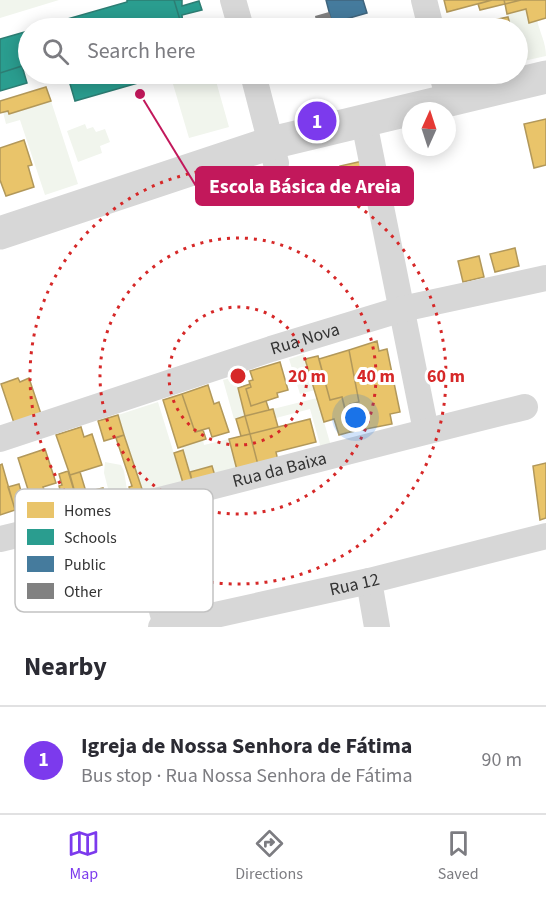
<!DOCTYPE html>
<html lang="en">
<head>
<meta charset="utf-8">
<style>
  body { margin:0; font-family:"Source Sans 3",sans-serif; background:#f7f7f7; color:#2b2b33 }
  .compass { position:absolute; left:402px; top:102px; width:54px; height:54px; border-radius:50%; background:#fff; box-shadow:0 3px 15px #0003; rotate:3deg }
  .you { position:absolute; left:356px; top:418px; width:21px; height:21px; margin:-15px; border:4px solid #fff; border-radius:50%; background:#1a73e8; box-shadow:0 0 0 9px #1a73e833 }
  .badge { display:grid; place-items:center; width:39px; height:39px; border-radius:50%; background:#7c3aed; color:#fff; font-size:20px; font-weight:700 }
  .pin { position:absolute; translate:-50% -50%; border:3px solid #fff; box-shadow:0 2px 6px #0006 }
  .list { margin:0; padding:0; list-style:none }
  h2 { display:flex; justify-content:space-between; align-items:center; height:78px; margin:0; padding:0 24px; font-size:26px }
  h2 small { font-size:20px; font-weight:400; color:#7c7c81 }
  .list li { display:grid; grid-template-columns:39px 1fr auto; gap:18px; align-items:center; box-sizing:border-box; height:108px; padding:0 24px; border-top:2px solid #e1e1e2 }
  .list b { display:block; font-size:22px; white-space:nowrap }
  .list p { margin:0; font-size:20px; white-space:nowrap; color:#7c7c81 }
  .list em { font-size:20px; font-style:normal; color:#7c7c81 }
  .icon { flex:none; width:33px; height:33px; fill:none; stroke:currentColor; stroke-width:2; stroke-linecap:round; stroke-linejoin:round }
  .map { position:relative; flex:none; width:546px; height:627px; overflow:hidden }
  .search { position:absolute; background:#fff; box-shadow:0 3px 15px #0003; left:18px; right:18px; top:18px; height:66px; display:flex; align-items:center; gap:15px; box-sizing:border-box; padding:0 21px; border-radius:33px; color:#7c7c81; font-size:22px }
  .sheet { height:186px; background:#fff }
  nav { display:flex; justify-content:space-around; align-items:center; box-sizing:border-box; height:84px; border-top:2px solid #e1e1e2; background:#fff; font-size:16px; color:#7c7c81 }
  nav a { display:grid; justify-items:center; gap:3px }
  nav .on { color:#7c3aed }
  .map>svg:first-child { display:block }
  .green { fill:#f1f5ed }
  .homes { fill:#e9c46a; stroke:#b2985a; stroke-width:1.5 }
  .schools { fill:#2a9d8f; stroke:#2d7d73; stroke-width:1.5 }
  .public { fill:#457b9d; stroke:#40657d; stroke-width:1.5 }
  .building { fill:#818181 }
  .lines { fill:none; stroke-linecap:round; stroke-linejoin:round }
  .minor { stroke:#d7d7d7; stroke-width:26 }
  .tertiary { stroke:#d7d7d7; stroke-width:33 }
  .ring { fill:none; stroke:#d62828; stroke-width:3; stroke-dasharray:3 6 }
  .labels { text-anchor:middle; stroke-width:6; stroke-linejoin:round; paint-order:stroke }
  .street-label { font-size:18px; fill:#333; stroke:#fff }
  .key { fill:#fff; stroke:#c2c2c2; stroke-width:1.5 }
  .key-label { font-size:16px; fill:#333 }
  .centre { fill:#d62828; stroke:#fff; stroke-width:3 }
  .ring-label { font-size:18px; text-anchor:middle; font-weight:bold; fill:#d62828; stroke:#fff; stroke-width:6; stroke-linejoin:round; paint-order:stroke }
  .leader { fill:none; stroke:#c2185b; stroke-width:2 }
  .callout-dot { fill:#c2185b; stroke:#fff; stroke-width:2 }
  .callout { fill:#c2185b; stroke:#c2185b; stroke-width:2 }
  .callout-label { font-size:20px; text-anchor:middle; font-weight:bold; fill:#fff }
</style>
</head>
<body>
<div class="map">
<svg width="546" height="627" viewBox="0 0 546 627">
  <rect width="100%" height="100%" fill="#fff"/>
  <path class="green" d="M0,0H59L0,18Z
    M526,9L529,22L537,20C540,33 546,43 546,56L519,62L518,28H511L507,14Z
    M170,74H214L229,127L189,138Z
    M51,101L78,184L45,195L20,120L6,124L3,112L8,111L10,114Z
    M85,124L87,129L93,127L96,132L105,129L110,142L100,146L102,153L78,162L67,131Z
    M304,354L315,390L300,394L289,359Z
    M235,377L245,416L234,419L223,380Z
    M317,398L331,446L321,448L310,409L276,418L273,409Z
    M158,402L183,483L143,492L118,415Z
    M229,439L237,470L215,476L212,466L190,472L182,447L203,440L204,445Z
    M105,462L121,465L124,471L128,496L111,500L104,473Z"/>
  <path class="homes" d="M444,0H492L447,12Z
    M492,0H504L505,4L480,10L478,4Z
    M504,0H521L505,4Z
    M521,0H546V18L529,23L526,9L507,14L505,4Z
    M508,17L511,28H455L454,26L479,20L480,23Z
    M46,87L51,101L9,114L8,111L0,113V101Z
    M546,119V165L534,168L524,124Z
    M24,140L32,165L28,166L34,187L6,196L0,180V148Z
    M363,161L367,179L344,184L340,166Z
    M515,248L519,266L495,272L490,254Z
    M479,256L484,277L463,282L458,261Z
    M377,341L379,351L387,349L400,412L390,414L392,424L350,432L347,416H352L350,404L359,402L349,350Z
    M349,350L359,402L350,404L352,416H347L342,397L330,400L319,359Z
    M318,356L330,400L342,397L350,432L339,435L334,419L324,422L305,359Z
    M280,362L288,390L277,393L278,397L251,406L246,389L251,387L249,381L253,380L250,371Z
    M18,378L20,382L29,378L42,417L15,426L1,384Z
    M250,384L251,387L246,389L251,406L266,401L269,410L245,416L238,388Z
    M208,385L214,404L219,402L229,432L212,437L209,428L195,432L182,394Z
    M182,394L195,432L203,430L206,439L178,448L163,400Z
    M273,409L278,427L250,434L245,416Z
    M118,415L124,435L104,441L98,421Z
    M245,416L250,434L241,436L236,419Z
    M310,419L316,442L276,452L278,461L258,465L250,434Z
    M81,427L84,437L92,434L102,465L70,475L56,435Z
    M250,434L258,465L237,470L229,439Z
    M124,435L143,492L131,495L129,487L132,486L116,438Z
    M45,449L56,483L43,487L46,495L31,499L18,458Z
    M183,450L192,481L183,483L174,453Z
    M546,463V518L540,520L533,466Z
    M2,464L15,510L0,515V465Z
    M212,466L215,476L192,481L190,472Z
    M68,471L79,507L66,511L59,486L62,485L59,474Z
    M80,472L90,505L79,507L70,475Z
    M19,484L29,519L19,522L8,487Z
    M103,488L106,501L90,505L86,492Z"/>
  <path class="schools" d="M127,0H174L180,20L151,28H36L127,2Z
    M174,0H182V6L199,1L202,10L182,15L183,27L151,28L180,20Z
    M28,31V64L0,73V39Z
    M22,66L27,83L0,91V73Z
    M81,74H166V75L75,101L68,77Z"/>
  <path class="public" d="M326,0H363L367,13L332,23Z"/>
  <path class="building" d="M329,12L331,18L324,19L325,24L317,26L315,16Z"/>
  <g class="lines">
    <g class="minor">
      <path d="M233,0L241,28"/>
      <path d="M424,0L431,28"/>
      <path d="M253,74L276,163"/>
      <path d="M442,74L449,100"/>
      <path d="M364,122L426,431"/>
      <path id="s1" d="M0,439L271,349L402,309L546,278"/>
      <path d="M135,508L166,626"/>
      <path id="s2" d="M0,539C176,498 349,450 525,407"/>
      <path d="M369,581L377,627"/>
      <path id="s3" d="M161,627L369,581L546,536"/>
    </g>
    <path class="tertiary" d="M0,233L271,143L546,77"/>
  </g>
  <g class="ring">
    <circle cx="238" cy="376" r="69"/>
    <circle cx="238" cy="376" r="138"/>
    <circle cx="238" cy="376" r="208"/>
  </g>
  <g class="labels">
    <g class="street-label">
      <text dy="6" stroke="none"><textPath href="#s1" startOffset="321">Rua Nova</textPath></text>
      <text dy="6" stroke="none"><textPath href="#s2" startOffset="288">Rua da Baixa</textPath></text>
      <text dy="6" stroke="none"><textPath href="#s3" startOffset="198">Rua 12</textPath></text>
    </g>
  </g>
  <rect x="15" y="489" width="198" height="123" rx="9" class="key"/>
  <rect x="27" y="502" width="27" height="16" fill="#e9c46a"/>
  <rect x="27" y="529" width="27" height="16" fill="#2a9d8f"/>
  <rect x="27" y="556" width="27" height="16" fill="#457b9d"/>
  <rect x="27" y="583" width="27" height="16" fill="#818181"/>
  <g class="key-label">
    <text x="64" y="516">Homes</text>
    <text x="64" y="543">Schools</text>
    <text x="64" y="570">Public</text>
    <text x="64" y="597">Other</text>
  </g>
  <circle cx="238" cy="376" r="9" class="centre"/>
  <g class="ring-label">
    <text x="307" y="382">20 m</text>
    <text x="376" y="382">40 m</text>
    <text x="446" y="382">60 m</text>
  </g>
  <path class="leader" d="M140 94L196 186"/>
  <circle class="callout-dot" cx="140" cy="94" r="6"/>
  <rect class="callout" x="196" y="167" width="217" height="38" rx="6"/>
  <g class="callout-label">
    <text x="305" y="193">Escola Básica de Areia</text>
  </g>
</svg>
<svg class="compass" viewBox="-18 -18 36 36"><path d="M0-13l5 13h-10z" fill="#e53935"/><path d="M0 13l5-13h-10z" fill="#7c7c81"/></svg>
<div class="you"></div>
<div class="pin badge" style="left:317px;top:121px">1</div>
<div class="search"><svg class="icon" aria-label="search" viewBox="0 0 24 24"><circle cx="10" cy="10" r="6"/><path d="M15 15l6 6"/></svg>Search here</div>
</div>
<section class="sheet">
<h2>Nearby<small></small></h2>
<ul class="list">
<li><span class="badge">1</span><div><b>Igreja de Nossa Senhora de Fátima</b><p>Bus stop · Rua Nossa Senhora de Fátima</p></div><em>90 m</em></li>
</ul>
</section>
<nav>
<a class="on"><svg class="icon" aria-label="map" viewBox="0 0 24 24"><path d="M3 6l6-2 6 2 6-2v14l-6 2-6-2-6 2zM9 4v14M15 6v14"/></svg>Map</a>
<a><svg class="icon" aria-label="directions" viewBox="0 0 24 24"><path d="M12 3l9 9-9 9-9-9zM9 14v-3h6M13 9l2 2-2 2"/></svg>Directions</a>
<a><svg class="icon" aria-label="saved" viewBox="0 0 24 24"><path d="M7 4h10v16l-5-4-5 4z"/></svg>Saved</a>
</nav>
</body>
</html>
